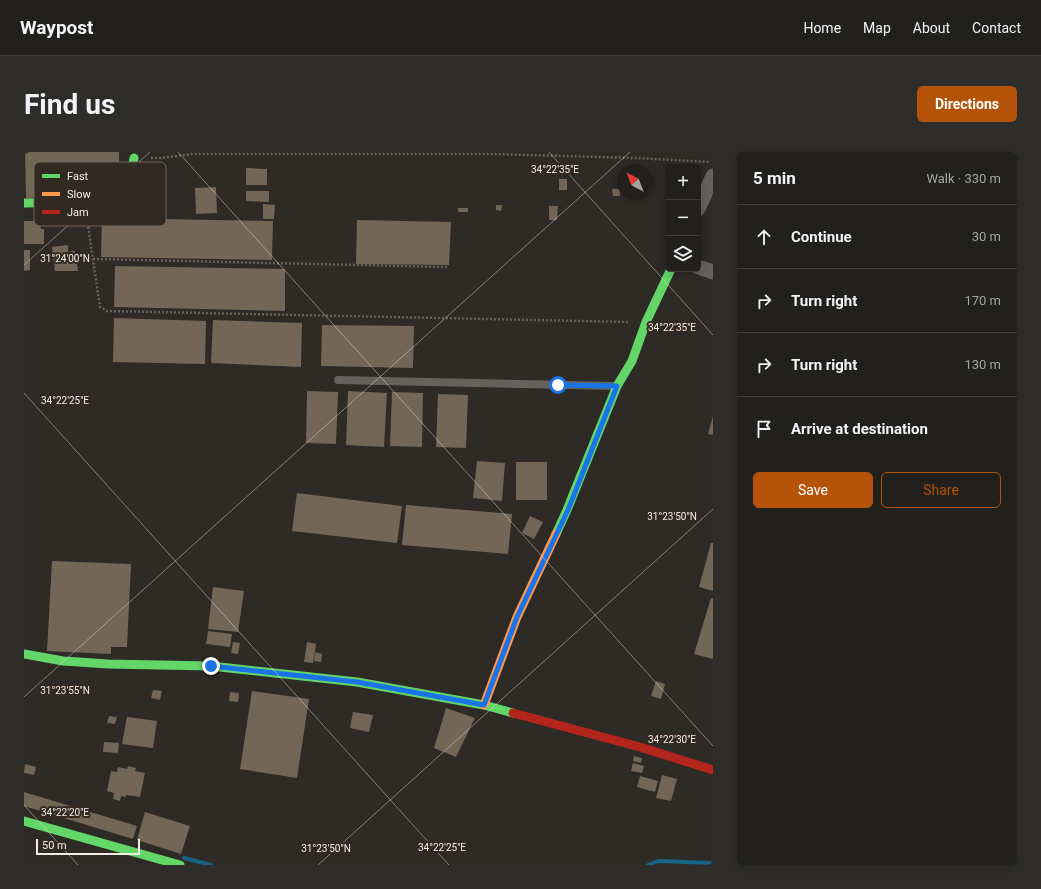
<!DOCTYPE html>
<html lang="en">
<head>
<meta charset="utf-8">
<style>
  body { margin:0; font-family:Roboto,sans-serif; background:#2e2d29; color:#f1f3f6 }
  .controls { position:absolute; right:12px; top:12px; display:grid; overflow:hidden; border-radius:6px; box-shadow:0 2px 10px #0003 }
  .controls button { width:36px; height:36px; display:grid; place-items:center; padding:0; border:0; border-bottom:1px solid #3f3e3b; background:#22201c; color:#f1f3f6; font:20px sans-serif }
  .compass { position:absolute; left:593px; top:12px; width:36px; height:36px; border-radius:50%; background:#22201c; box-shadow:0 2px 10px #0003; rotate:318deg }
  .scale { position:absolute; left:12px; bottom:10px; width:104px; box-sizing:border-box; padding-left:4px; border:2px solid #f2ece6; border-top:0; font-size:11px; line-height:14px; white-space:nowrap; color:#f2ece6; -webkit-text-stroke:3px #322a21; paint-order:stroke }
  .stop { position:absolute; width:12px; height:12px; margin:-9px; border:3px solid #1a73e8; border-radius:50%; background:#fff }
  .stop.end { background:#1a73e8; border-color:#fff; box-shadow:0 1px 4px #0008 }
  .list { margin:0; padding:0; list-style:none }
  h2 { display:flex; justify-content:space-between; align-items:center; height:52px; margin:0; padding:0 16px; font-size:17px }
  h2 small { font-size:13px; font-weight:400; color:#a2a3a3 }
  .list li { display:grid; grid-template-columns:26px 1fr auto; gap:12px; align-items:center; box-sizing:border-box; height:64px; padding:0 16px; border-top:1px solid #3f3e3b }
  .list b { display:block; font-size:15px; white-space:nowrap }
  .list em { font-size:13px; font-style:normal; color:#a2a3a3 }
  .actions { display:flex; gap:8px; padding:12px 16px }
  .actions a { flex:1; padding:9px 0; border:1px solid #b45309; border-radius:6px; text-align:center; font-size:14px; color:#b45309 }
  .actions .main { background:#b45309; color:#fff }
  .icon { flex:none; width:22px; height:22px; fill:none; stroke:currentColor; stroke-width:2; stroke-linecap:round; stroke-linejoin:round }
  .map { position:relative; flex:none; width:689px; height:713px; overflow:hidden; border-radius:6px }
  header { display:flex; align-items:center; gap:24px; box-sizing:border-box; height:56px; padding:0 20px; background:#22201c; border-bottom:1px solid #3f3e3b }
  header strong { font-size:19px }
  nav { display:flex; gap:22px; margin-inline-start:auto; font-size:14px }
  .intro { display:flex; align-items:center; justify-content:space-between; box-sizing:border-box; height:96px; padding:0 24px }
  h1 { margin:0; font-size:28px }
  .button { padding:10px 18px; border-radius:6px; background:#b45309; color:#fff; font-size:14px; font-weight:700 }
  main { display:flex; gap:24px; padding:0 24px }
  aside { flex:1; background:#22201c; border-radius:6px; box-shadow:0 2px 10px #0003 }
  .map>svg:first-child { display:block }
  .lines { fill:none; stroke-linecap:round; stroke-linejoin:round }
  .stream { stroke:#186484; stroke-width:4 }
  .building { fill:#736656 }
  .path { stroke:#686560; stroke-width:2.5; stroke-dasharray:2 2; stroke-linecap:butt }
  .lane { stroke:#65625e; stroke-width:8 }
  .street { stroke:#65625e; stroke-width:15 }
  .fast { stroke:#63d668; stroke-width:9 }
  .slow { stroke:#ff974d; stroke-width:9 }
  .jam { stroke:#b3261e; stroke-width:9 }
  .route { stroke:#1a73e8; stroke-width:5 }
  .ticks { fill:none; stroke:#f2ece6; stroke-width:1; stroke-opacity:0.45 }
  .key { fill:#322a21; stroke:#6c645c; stroke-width:1 }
  .key-label { font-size:11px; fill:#f2ece6 }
  .ticks-label { font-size:10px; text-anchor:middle; fill:#f2ece6; stroke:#322a21; stroke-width:4; stroke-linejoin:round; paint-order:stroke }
</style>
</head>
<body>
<header>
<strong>Waypost</strong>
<nav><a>Home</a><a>Map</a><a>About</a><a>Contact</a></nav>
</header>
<div class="intro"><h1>Find us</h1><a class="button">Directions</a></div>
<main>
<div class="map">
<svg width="689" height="713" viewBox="0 0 689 713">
  <rect width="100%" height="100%" fill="#2e2a25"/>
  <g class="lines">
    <path class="stream" d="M160,706L187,713
      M624,713L634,709L689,711"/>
  </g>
  <path class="building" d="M1,0H95L96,44L2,46Z
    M222,16L243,17V33H222Z
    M535,27H543V38H535Z
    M192,35L193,61L172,62L171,36Z
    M588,37H596V44H589Z
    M222,39H245V50L222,49Z
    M239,52L251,53L250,67H239Z
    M472,53H478L477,59L472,58Z
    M525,54H534L533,68H525Z
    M434,56H444V60H434Z
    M78,66L249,69L248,108L77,105Z
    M333,68L427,70L425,113L332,112Z
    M0,69H16L17,77H20V92H0Z
    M44,93V100L51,99L54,119H31L28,95Z
    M0,98H6V118L0,119Z
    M91,114L261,117V159L90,155Z
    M90,166L182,169L181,212L89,210Z
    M189,168L278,171L277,215L187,211Z
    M298,173L390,174L389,216L297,214Z
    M283,239L314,240L312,292L282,291Z
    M324,239L363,241L360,295L322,293Z
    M368,240L399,241L398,295L366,294Z
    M414,242L444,243L442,296L412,295Z
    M689,264V283L684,282Z
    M453,309L481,311L478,349L449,346Z
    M492,310H523V348H492Z
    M273,341L378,354L373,391L268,379Z
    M382,353L488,362L484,402L378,393Z
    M506,364L519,370L510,387L498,381Z
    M687,391H689V439L675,435Z
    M28,409L107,412L103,495H87V502L23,499Z
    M189,435L220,439L214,480L184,477Z
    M687,446H689V507L670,502Z
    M184,479L208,482L206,495L182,492Z
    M209,490L216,491L214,502L207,501Z
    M283,490L292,492L289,511L280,510Z
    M291,500L298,502L297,510L290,509Z
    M632,529L641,532L637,547L627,544Z
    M129,538L138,539L136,548L127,546Z
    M228,539L285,547L273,626L216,617Z
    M206,540L215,541L214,550L205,549Z
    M422,556L451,566L432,605L410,596Z
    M329,560L349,563L345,580L326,576Z
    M85,564L93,565L91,572L83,571Z
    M103,565L133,569L129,596L98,592Z
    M80,590L95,591L94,601L79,600Z
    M610,604L618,606L617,611L609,609Z
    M609,611L620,614L618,621L607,619Z
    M1,612L12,615L10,623L0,621Z
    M104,614L112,616L111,619L121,621L116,645L102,643V645L97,644L96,649L89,647L90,641L83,639L87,619L93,620L94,615L103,617Z
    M638,623L653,627L647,649L632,646Z
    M616,624L634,629L631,640L613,635Z
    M0,640L113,674L109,687L0,654Z
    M121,660L166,674L157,702L113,688Z"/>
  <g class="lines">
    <path class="path" d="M127,6H137L168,2H468L611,6L686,10
      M63,67L76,155L83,159L605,170
      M69,107L424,115"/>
    <path class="lane" d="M314,228L592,234"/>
    <path class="street" d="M674,57L689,24
      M674,115L689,120"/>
    <path class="fast" d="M0,51L60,50L101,53L110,6
      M532,382L543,358L593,234L608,209L622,170L647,117
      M0,502L39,509L84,512L187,514L333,530L460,553L489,561
      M0,669L156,713"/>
    <path class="slow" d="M460,553L493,465L532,382"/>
    <path class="jam" d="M489,561L616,595L689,618"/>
  </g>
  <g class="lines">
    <path class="route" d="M187,514L333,530L460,553L493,465L544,358L593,234L534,233"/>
  </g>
  <path class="ticks" d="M154,0L689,594M525,0L689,183M0,113L126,0M0,241L425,713M0,545L606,0M0,653L54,713M294,713L689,357"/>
  <rect x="10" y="10" width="132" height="64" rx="6" class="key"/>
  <rect x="18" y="22" width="18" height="4" fill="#63d668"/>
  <rect x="18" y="40" width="18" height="4" fill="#ff974d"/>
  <rect x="18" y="58" width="18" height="4" fill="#b3261e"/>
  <g class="key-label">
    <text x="43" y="28">Fast</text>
    <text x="43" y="46">Slow</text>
    <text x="43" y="64">Jam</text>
  </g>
  <g class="ticks-label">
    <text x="531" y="21">34°22'35"E</text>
    <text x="41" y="110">31°24'00"N</text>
    <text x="648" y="179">34°22'35"E</text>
    <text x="41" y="252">34°22'25"E</text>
    <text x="648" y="368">31°23'50"N</text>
    <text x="41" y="542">31°23'55"N</text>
    <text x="648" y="591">34°22'30"E</text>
    <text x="41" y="664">34°22'20"E</text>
    <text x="418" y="699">34°22'25"E</text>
    <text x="302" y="700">31°23'50"N</text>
  </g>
</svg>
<div class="controls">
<button>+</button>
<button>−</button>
<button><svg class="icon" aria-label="layers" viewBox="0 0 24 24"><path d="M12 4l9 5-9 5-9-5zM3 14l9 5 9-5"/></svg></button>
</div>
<svg class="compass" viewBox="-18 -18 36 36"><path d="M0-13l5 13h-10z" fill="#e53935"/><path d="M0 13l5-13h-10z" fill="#a2a3a3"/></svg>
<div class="scale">50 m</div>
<div class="stop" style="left:534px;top:233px"></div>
<div class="stop end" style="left:187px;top:514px"></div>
</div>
<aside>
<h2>5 min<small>Walk · 330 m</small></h2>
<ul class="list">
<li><svg class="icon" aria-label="ahead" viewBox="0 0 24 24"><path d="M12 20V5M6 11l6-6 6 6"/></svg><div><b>Continue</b></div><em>30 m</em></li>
<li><svg class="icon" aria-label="right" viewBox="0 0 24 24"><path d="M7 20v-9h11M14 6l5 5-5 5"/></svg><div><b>Turn right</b></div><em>170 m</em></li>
<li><svg class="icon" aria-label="right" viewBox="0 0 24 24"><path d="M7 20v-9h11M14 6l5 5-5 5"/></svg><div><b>Turn right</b></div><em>130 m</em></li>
<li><svg class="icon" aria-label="arrive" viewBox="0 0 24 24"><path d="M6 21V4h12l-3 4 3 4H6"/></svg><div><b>Arrive at destination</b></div></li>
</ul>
<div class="actions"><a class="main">Save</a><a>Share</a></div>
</aside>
</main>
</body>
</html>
